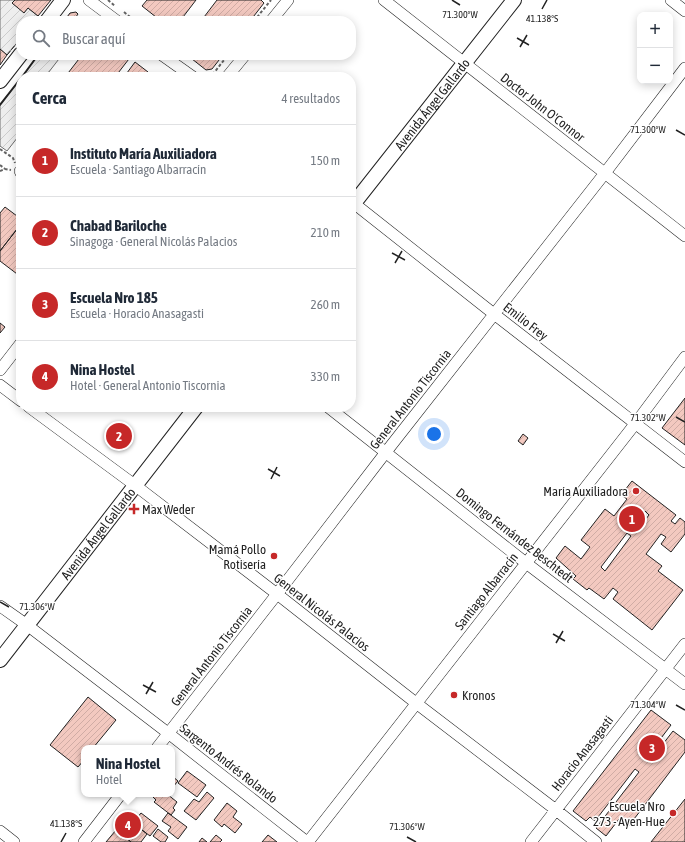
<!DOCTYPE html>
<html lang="es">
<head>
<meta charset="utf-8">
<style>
  body { margin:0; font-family:"Asap Condensed",sans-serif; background:#f2f2f3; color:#1f2937 }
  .controls { position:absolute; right:12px; top:12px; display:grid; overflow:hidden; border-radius:8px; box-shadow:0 2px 10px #0003 }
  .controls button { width:36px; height:36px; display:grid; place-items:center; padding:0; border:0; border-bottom:1px solid #e0e1e3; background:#fff; color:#1f2937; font:20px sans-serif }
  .you { position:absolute; left:434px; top:434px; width:14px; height:14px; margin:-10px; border:3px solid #fff; border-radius:50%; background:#1a73e8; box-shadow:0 0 0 6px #1a73e833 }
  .badge { display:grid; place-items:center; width:26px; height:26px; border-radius:50%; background:#c62828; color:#fff; font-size:13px; font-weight:700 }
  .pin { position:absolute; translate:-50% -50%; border:2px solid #fff; box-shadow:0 1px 4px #0006 }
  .popup { position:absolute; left:81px; top:745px; width:94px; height:52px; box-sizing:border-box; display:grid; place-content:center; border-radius:8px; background:#fff; filter:drop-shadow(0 1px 3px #0005); font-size:13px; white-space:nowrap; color:#747a83 }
  .popup b { font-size:15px; color:#1f2937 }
  .popup::after { content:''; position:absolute; left:50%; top:100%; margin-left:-8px; border:8px solid transparent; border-top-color:#fff }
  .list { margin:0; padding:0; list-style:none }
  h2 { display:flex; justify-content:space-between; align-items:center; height:52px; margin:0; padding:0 16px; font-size:17px }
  h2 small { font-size:13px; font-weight:400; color:#747a83 }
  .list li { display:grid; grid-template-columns:26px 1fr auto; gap:12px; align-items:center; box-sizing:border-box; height:72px; padding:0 16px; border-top:1px solid #e0e1e3 }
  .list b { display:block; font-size:15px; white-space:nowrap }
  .list p { margin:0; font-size:13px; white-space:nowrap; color:#747a83 }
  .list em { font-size:13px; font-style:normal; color:#747a83 }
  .icon { flex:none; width:22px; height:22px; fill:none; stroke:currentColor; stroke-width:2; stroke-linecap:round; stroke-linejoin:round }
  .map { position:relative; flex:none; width:685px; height:842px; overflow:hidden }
  .search { position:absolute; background:#fff; box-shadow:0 2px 10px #0003; left:16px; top:16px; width:340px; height:44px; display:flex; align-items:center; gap:10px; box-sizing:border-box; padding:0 14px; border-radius:16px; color:#747a83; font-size:15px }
  .panel { position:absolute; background:#fff; box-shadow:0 2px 10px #0003; left:16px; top:72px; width:340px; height:340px; border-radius:16px }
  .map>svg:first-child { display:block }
  .garden { fill:url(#garden-furrows); stroke:#6f6f6f }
  .building { fill:url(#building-hatch); stroke:#222; fill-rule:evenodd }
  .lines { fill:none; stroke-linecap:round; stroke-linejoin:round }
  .minor-casing { stroke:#222; stroke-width:12 }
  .major-casing { stroke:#222; stroke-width:16 }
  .path { stroke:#646464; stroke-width:2; stroke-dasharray:3 2; stroke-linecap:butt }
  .minor { stroke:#fff; stroke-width:11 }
  .major { stroke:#fff; stroke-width:14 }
  .fence { stroke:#222; stroke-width:1; stroke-dasharray:5 2; stroke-linecap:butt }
  .wall { stroke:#222; stroke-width:2 }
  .ticks { fill:none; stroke:#222; stroke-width:1.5 }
  .poi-dot { fill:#c62828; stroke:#fff; stroke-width:1.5 }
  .labels { text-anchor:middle; stroke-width:3; stroke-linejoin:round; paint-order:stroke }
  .street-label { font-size:13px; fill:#222; stroke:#fff }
  .poi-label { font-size:13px; fill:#222; stroke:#fff; text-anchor:end }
  .ticks-label { font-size:10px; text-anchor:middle; fill:#222; stroke:#fff; stroke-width:3; stroke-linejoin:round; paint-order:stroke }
</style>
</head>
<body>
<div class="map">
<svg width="685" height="842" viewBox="0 0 685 842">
  <defs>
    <pattern id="garden-furrows" width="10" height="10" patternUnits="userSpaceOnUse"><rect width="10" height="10" fill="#eee"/><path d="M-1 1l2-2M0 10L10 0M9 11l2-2" fill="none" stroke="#ccc"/></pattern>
    <pattern id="building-hatch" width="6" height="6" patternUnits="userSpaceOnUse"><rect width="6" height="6" fill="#f3c9c0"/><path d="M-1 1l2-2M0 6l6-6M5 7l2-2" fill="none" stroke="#d0aca5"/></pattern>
  </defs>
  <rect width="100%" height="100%" fill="#fff"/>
  <path class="garden" d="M0,0H15L12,3L24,12L28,8L38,16L34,21H21V38L7,55L0,49Z
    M38,55H62L45,77H22Z
    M21,78V133L7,151L0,146V105Z"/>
  <path class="building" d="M15,0H51L38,16L28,8L24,13L12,3Z
    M147,0H196L180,21H161L142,6Z
    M217,0H261L264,3L250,21H201Z
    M76,12L78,14L73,21H64L70,13Z
    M0,49L7,55L0,65Z
    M82,55H132L115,77H65Z
    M187,55H223L212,69L206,70Z
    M135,62L148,72L145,77H124Z
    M5,207L21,219V224L0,251V213Z
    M21,224V277L0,261V251Z
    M0,323L5,327L0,333Z
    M685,398V445L662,428Z
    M120,427L127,433L119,445L111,439Z
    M523,434L528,438L523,445L518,441Z
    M632,481L676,515L671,521L675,524L680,518L685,522V534L671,552L661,544L666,537L661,534L646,554L662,566L658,571L683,590L652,630L613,599L618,592L613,588L604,599L589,588L587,590L573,579L576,576L556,558L565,546L581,559L590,547L581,540L605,509L614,516L627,499L621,495ZM645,511L649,515L639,528L634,525ZM627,533L631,536L605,571L601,567Z
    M88,697L116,720L93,748H84V760L78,767L50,745Z
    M651,710L671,725L649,754L653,757L673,731L685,740V752L628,827L619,819L606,836L596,828L639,772L635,769L595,821L590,817L586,821L573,811Z
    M187,771L206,785L197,797L178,783Z
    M172,776L178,781L172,788Z
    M207,792L214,798L196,820L184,811L194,799L199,802Z
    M156,794H158L159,796L161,794H167L177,802L173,808L175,810L171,815L154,802L156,800L153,797Z
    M685,799V842H651Z
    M227,803L237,811L233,817L242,824L235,833L224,824L222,827L214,820Z
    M141,813L158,826L150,836L133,823Z
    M168,813L187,827L178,839L168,831L171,827L162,821Z
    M133,823L147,834L141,842H131L118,831L123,825L129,829Z
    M158,829L168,837L165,842H161L153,836Z
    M116,830L118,831L131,842H106Z
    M216,835L222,840L220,842H210Z
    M268,835L277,842H262Z
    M202,838L207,842H199Z"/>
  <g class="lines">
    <g class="minor-casing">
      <path id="minor" d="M89,0L117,21
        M384,0L685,236
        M671,0L685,11
        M271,21L288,0
        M162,55L193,77
        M227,77L245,55
        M20,171L21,173
        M351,201L494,314L685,462
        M0,370L21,343
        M0,385L21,401
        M29,407L136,486L277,594L416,703L556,810L596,842
        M328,407L526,563L685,684
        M0,606L27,625L168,733L307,842
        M157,748L277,594L386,452L605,173L685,68
        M0,831L14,842
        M84,842L121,794
        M308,842L635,424L685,357
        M531,842L685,644"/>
    </g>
    <g class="major-casing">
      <g id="major">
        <path d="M47,21L63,0"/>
        <path d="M0,81L21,54"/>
        <path id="s1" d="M351,207L514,0"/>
        <path id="s2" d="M0,660L196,407"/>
      </g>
    </g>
    <path class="path" d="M108,0L115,6
      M124,12L135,21
      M254,21L271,0
      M203,75C207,77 209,76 213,74L228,55
      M0,149L13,158L15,163
      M0,165L5,169
      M0,171L5,169L11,170"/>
    <use href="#minor" class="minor"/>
    <use href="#major" class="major"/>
    <path class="fence" d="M34,21L38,16
      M7,55L21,38"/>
    <path class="wall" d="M22,77L38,55
      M0,105L21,78"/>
  </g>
  <path class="ticks" d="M452,0L460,5M542,9L547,0M517,38L529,45M520,47L527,35M676,130L685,135M392,253L405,260M395,263L402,251M676,417L685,422M268,469L280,476M271,479L277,467M0,602L9,607M553,634L565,641M556,643L563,631M143,685L156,692M146,694L153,682M676,705L685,710M407,837L416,842M61,842L66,833"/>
  <g class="poi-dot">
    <circle cx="636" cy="491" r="4"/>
    <path d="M132 503h4v4h4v4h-4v4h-4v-4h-4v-4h4z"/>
    <circle cx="274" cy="556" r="4"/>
    <circle cx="454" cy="695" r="4"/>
    <circle cx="673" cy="813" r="4"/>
  </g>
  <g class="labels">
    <g class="street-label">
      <text dy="5" stroke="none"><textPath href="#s1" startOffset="131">Avenida Ángel Gallardo</textPath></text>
      <text transform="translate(543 107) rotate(38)" y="5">Doctor John O'Connor</text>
      <text transform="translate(526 321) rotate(38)" y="5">Emilio Frey</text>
      <text transform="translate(410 399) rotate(-52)" y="5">General Antonio Tiscornia</text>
      <text dy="5" stroke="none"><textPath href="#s2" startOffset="160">Avenida Ángel Gallardo</textPath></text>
      <text transform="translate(515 535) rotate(38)" y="5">Domingo Fernández Beschtedt</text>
      <text transform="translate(486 591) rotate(-52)" y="5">Santiago Albarracín</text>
      <text transform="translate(322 612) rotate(38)" y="5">General Nicolás Palacios</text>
      <text transform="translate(211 656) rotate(-52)" y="5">General Antonio Tiscornia</text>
      <text transform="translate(582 753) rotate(-52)" y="5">Horacio Anasagasti</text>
      <text transform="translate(229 763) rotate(38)" y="5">Sargento Andrés Rolando</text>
    </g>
    <g class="poi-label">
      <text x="628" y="496">María Auxiliadora</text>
      <text x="142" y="514" text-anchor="start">Max Weder</text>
      <text x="266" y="554">Mamá Pollo<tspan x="266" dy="15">Rotisería</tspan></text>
      <text x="462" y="700" text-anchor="start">Kronos</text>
      <text x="665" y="811">Escuela Nro<tspan x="665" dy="15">273 - Ayen-Hue</tspan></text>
    </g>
  </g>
  <g class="ticks-label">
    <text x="460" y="18">71.300°W</text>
    <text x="542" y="22">41.138°S</text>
    <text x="648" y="133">71.300°W</text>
    <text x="648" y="421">71.302°W</text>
    <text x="37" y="610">71.306°W</text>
    <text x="648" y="708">71.304°W</text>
    <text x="66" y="827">41.138°S</text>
    <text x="407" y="830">71.306°W</text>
  </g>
</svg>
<div class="controls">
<button>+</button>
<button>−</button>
</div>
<div class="you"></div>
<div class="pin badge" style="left:632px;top:519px">1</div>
<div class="pin badge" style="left:119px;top:436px">2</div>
<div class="pin badge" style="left:652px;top:748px">3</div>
<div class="pin badge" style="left:128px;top:825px">4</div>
<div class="popup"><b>Nina Hostel</b>Hotel</div>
<div class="search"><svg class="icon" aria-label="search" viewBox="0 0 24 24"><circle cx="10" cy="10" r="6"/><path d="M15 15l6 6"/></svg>Buscar aquí</div>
<section class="panel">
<h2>Cerca<small>4 resultados</small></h2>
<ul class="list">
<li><span class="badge">1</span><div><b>Instituto María Auxiliadora</b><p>Escuela · Santiago Albarracín</p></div><em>150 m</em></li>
<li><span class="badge">2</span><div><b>Chabad Bariloche</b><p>Sinagoga · General Nicolás Palacios</p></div><em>210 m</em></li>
<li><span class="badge">3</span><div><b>Escuela Nro 185</b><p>Escuela · Horacio Anasagasti</p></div><em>260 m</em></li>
<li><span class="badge">4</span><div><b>Nina Hostel</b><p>Hotel · General Antonio Tiscornia</p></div><em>330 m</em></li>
</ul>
</section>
</div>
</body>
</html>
